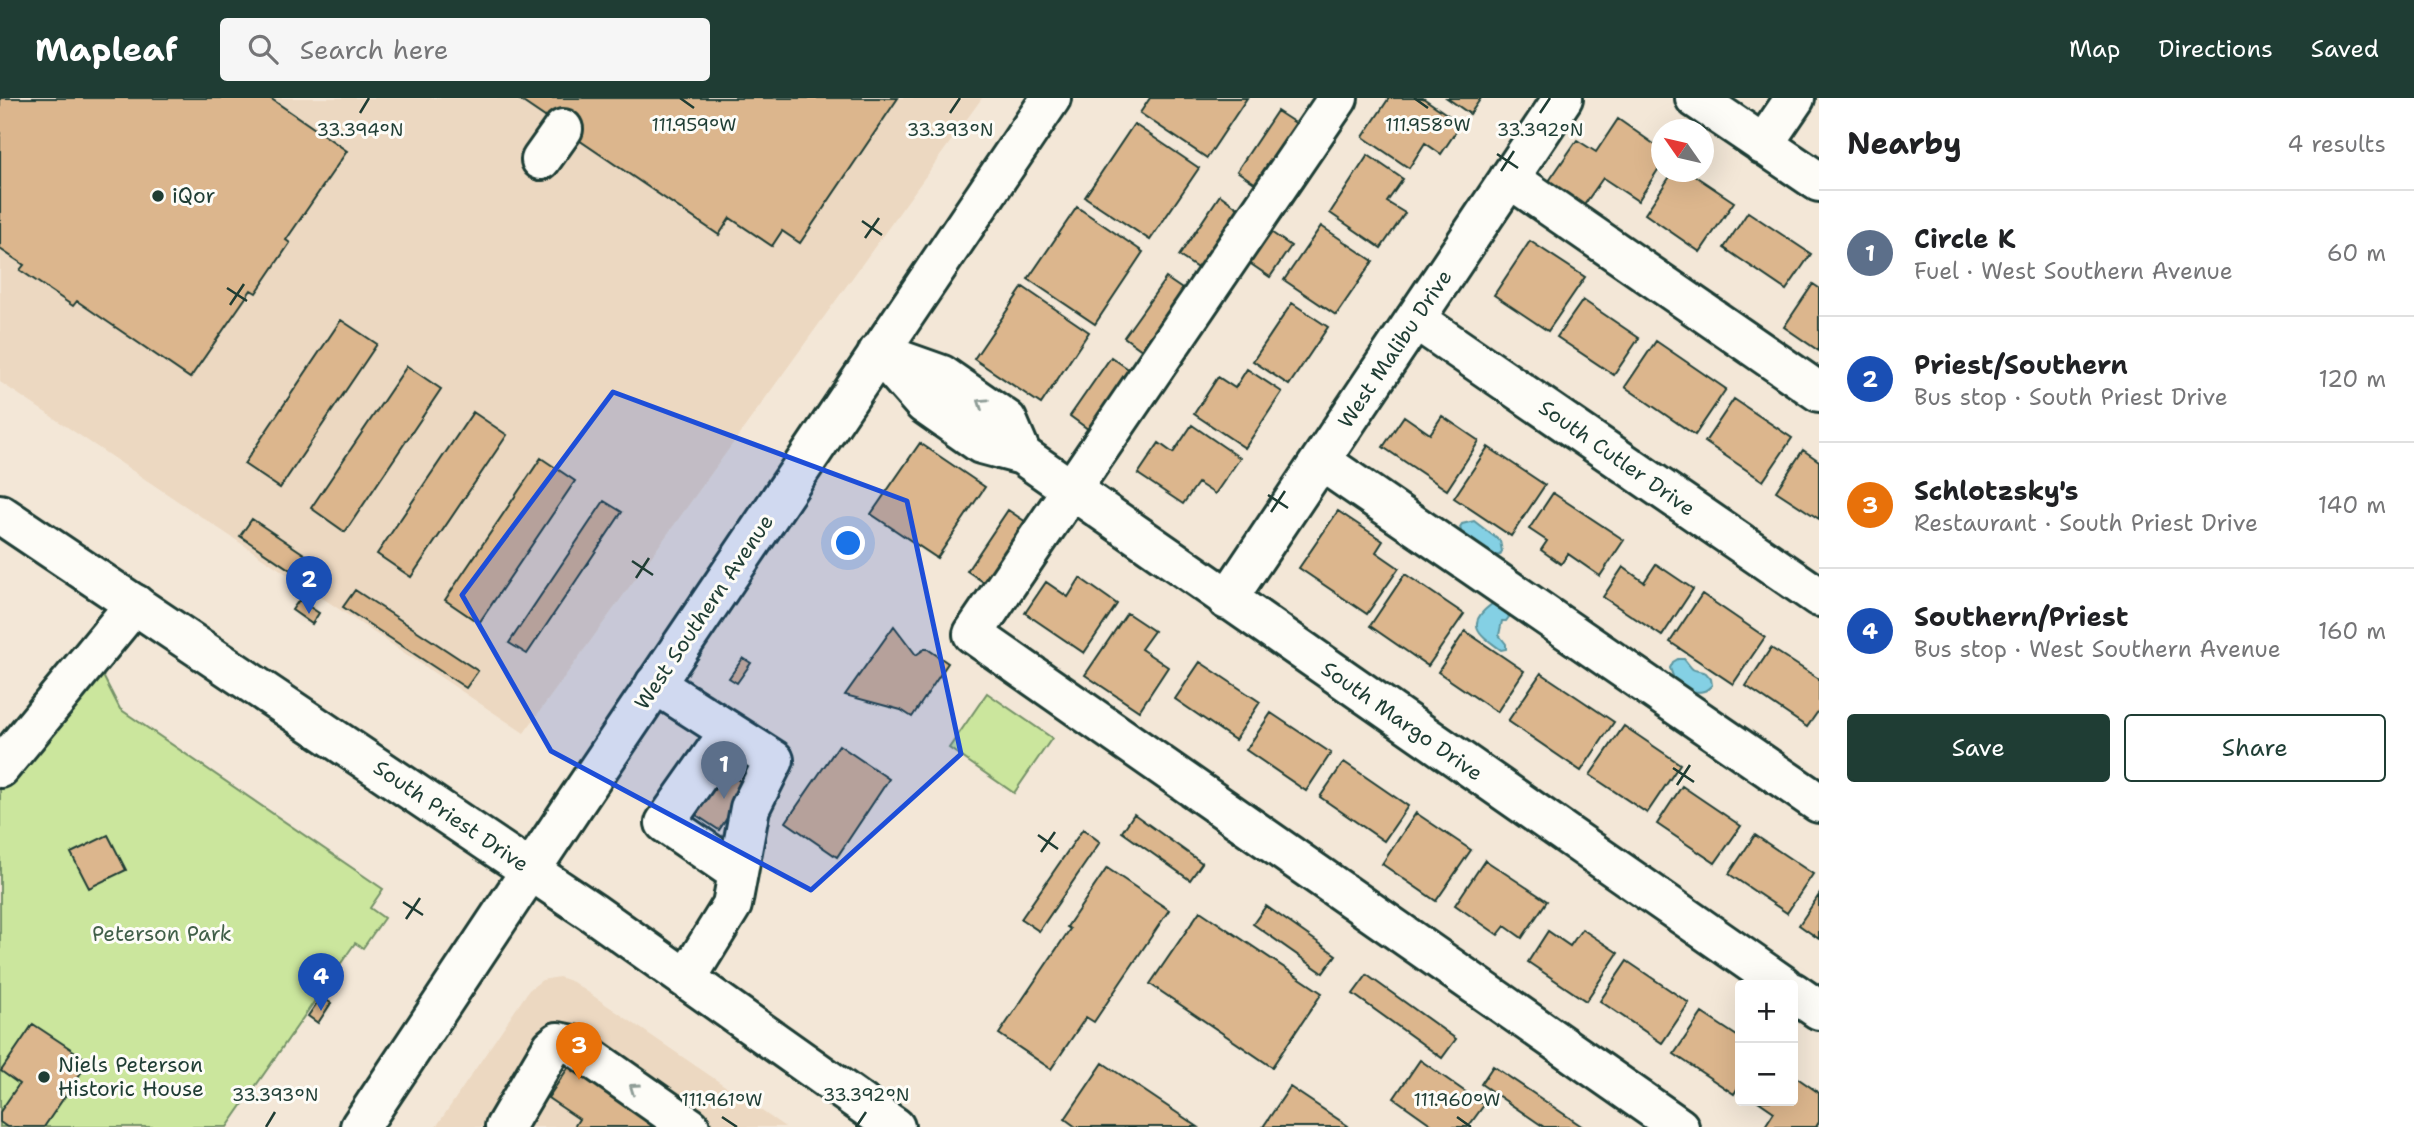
<!DOCTYPE html>
<html lang="en">
<head>
<meta charset="utf-8">
<style>
  body { margin:0; font-family:"Shantell Sans",sans-serif; background:#f6f6f6; color:#202124 }
  .controls { position:absolute; right:21px; bottom:21px; display:grid; overflow:hidden; border-radius:7px; box-shadow:0 7px 28px #0002 }
  .controls button { width:63px; height:63px; display:grid; place-items:center; padding:0; border:0; border-bottom:2px solid #e0e0e0; background:#fff; color:#202124; font:35px sans-serif }
  .compass { position:absolute; left:1651px; top:21px; width:63px; height:63px; border-radius:50%; background:#fff; box-shadow:0 7px 28px #0002; rotate:304deg }
  .you { position:absolute; left:849px; top:446px; width:24px; height:24px; margin:-18px; border:5px solid #fff; border-radius:50%; background:#1a73e8; box-shadow:0 0 0 10px #1a73e833 }
  .badge { display:grid; place-items:center; width:46px; height:46px; border-radius:50%; background:#1f3d34; color:#fff; font-size:23px; font-weight:700 }
  .pin { position:absolute; translate:-50% -58px; filter:drop-shadow(0 2px 4px #0008) }
  .pin::after { content:''; position:absolute; top:37px; width:24px; height:21px; background:inherit; clip-path:polygon(0 0,100% 0,50% 100%) }
  .list { margin:0; padding:0; list-style:none }
  h2 { display:flex; justify-content:space-between; align-items:center; height:91px; margin:0; padding:0 28px; font-size:30px }
  h2 small { font-size:23px; font-weight:400; color:#757577 }
  .list li { display:grid; grid-template-columns:46px 1fr auto; gap:21px; align-items:center; box-sizing:border-box; height:126px; padding:0 28px; border-top:2px solid #e0e0e0 }
  .list b { display:block; font-size:26px; white-space:nowrap }
  .list p { margin:0; font-size:23px; white-space:nowrap; color:#757577 }
  .list em { font-size:23px; font-style:normal; color:#757577 }
  .actions { display:flex; gap:14px; padding:21px 28px }
  .actions a { flex:1; padding:16px 0; border:2px solid #1f3d34; border-radius:7px; text-align:center; font-size:24px; color:#1f3d34 }
  .actions .main { background:#1f3d34; color:#fff }
  .icon { flex:none; width:38px; height:38px; fill:none; stroke:currentColor; stroke-width:2; stroke-linecap:round; stroke-linejoin:round }
  .map { position:relative; flex:none; width:1819px; height:1029px; overflow:hidden }
  header { display:flex; align-items:center; gap:42px; box-sizing:border-box; height:98px; padding:0 35px; background:#1f3d34; color:#fff }
  header strong { font-size:33px }
  nav { display:flex; gap:38px; margin-inline-start:auto; font-size:24px }
  .search { width:490px; height:63px; background:#f6f6f6; display:flex; align-items:center; gap:18px; box-sizing:border-box; padding:0 24px; border-radius:7px; color:#757577; font-size:26px }
  main { display:flex }
  aside { flex:1; background:#fff }
  .map>svg:first-child { display:block }
  .built { fill:#ecd8c1 }
  .green { fill:#cbe69d; stroke:#759268; stroke-width:2 }
  .water { fill:#84d0e4; stroke:#5c959e; stroke-width:2 }
  .building { fill:#dcb68d; stroke:#1f3d34; stroke-width:2 }
  .lines { fill:none; stroke-linecap:round; stroke-linejoin:round }
  .minor-casing { stroke:#1f3d34; stroke-width:44 }
  .major-casing { stroke:#1f3d34; stroke-width:44 }
  .minor { stroke:#fdfcf7; stroke-width:38 }
  .major { stroke:#fdfcf7; stroke-width:38 }
  .oneway { stroke:#8e9c96 }
  .marked { fill:#1d4ed8; fill-opacity:0.2; stroke:#1d4ed8; stroke-width:5; stroke-linejoin:round }
  .ticks { fill:none; stroke:#1f3d34; stroke-width:2.5 }
  .poi-dot { fill:#1f3d34; stroke:#fdfcf7; stroke-width:2.5 }
  .labels { text-anchor:middle; stroke-width:6; stroke-linejoin:round; paint-order:stroke }
  .poi-label { font-size:21px; fill:#1f3d34; stroke:#fdfcf7; text-anchor:start }
  .street-label { font-size:21px; fill:#1f3d34; stroke:#fdfcf7 }
  .park-label { font-size:21px; fill:#415f49; stroke:#fdfcf7 }
  .ticks-label { font-size:18px; text-anchor:middle; fill:#1f3d34; stroke:#fdfcf7; stroke-width:6; stroke-linejoin:round; paint-order:stroke }
</style>
</head>
<body>
<header>
<strong>Mapleaf</strong>
<div class="search"><svg class="icon" aria-label="search" viewBox="0 0 24 24"><circle cx="10" cy="10" r="6"/><path d="M15 15l6 6"/></svg>Search here</div>
<nav><a>Map</a><a>Directions</a><a>Saved</a></nav>
</header>
<main>
<div class="map">
<svg width="1819" height="1029" viewBox="0 0 1819 1029">
  <rect width="100%" height="100%" fill="#f3e7d7"/>
  <filter id="ink" filterUnits="userSpaceOnUse"><feTurbulence type="fractalNoise" baseFrequency=".0143" numOctaves="2"/><feDisplacementMap in="SourceGraphic" scale="14" xChannelSelector="R" yChannelSelector="G"/><feConvolveMatrix kernelMatrix="1 2 1 2 8 2 1 2 1" color-interpolation-filters="sRGB"/></filter>
  <g filter="url(#ink)">
    <path class="built" d="M0,0H982L524,635L0,284Z
      M559,879L573,884L785,1029H436L529,892L542,882Z"/>
    <path class="green" d="M97,566L120,611L383,791L370,810L384,820L363,850L355,845L227,1029H0V687Z
      M987,595L1052,640L1014,695L949,650Z"/>
    <path class="water" d="M1474,423L1500,443L1502,453L1500,457L1492,458L1462,437L1460,429L1462,426Z
      M1492,506L1507,515L1509,519L1506,523H1502L1499,537L1506,546V551L1501,552C1481,537 1463,527 1492,506Z
      M1678,561H1684C1696,575 1689,570 1706,575L1711,581L1712,587C1703,598 1695,592 1684,594L1676,586L1670,570L1673,564Z"/>
    <path class="building" d="M0,0H270L347,53L286,142L290,145L256,195L251,192L190,280L77,203L73,208L20,172L24,167L0,151Z
      M517,0H898L800,145L782,133L772,148L730,120L719,137Z
      M1150,0H1247L1207,60L1140,15Z
      M1389,0H1423L1461,26L1441,56L1425,45L1409,70L1363,39Z
      M1447,0H1481L1470,16Z
      M1277,13L1300,28L1259,88L1237,73Z
      M1618,21L1661,51V67L1638,103L1603,80L1582,110L1547,86L1577,42L1596,54Z
      M1134,26L1199,70L1150,142L1085,99Z
      M1368,57L1403,81L1387,104L1405,115L1381,150L1330,115Z
      M1673,74H1689L1734,104L1700,154L1645,116Z
      M1220,97L1242,113L1202,173L1179,158Z
      M1077,109L1143,154L1095,226L1028,181Z
      M1748,114L1811,156L1786,192L1724,150Z
      M1321,128L1373,163L1336,217L1284,182Z
      M1268,132L1291,148L1270,179L1248,164Z
      M1530,143L1585,179L1548,233L1494,197Z
      M1166,180L1188,195L1146,255L1124,239Z
      M1813,186L1819,190V253L1784,229Z
      M1023,189L1089,234L1041,306L974,261Z
      M1583,202L1639,240L1614,277L1557,239Z
      M1292,205L1328,229L1289,287L1253,263Z
      M341,222L377,246L280,390L244,366Z
      M1656,243L1726,291L1695,337L1625,289Z
      M1111,259L1134,275L1092,334L1070,318Z
      M407,268L441,291L345,434L311,410Z
      M1247,271L1282,294L1245,350L1194,316L1218,279L1235,290Z
      M1734,301L1792,340L1763,383L1705,344Z
      M473,314L507,337L411,479L377,456Z
      M1404,318L1430,336L1442,318L1479,343L1447,392L1383,349Z
      M1192,327L1240,360L1215,396L1198,385L1183,406L1138,376L1159,345L1173,355Z
      M920,345L985,389L937,460L871,416Z
      M1488,349L1545,387L1511,438L1454,400Z
      M1803,352L1819,363V421L1776,393Z
      M541,360L575,383L479,525L445,502Z
      M1553,395L1624,442L1600,478L1568,456L1561,466L1541,452L1547,443L1529,431Z
      M604,403L622,414L527,556L509,545Z
      M1008,412L1032,428L991,489L967,473Z
      M1338,413L1383,443L1376,454L1399,470L1367,516L1299,470Z
      M252,421L310,460L298,477L240,438Z
      M1656,466L1693,491L1662,538L1603,499L1623,469L1644,484Z
      M1405,476L1464,516L1428,568L1370,528Z
      M1080,480L1117,506L1084,555L1025,515L1046,484L1068,499Z
      M355,492L478,573L466,590L343,509Z
      M1702,496L1765,539L1733,586L1670,544Z
      M299,502L319,515L312,526L292,512Z
      M1127,515L1154,533L1141,551L1168,569L1139,613L1085,577Z
      M894,528L916,557L926,550L948,565L912,619L901,612L845,597Z
      M1465,533L1524,573L1497,614L1438,574Z
      M1771,550L1819,581V612L1807,629L1746,588Z
      M743,560L751,565L737,585L729,580Z
      M1200,564L1260,604L1235,642L1175,601Z
      M1541,575L1614,624L1581,673L1508,623Z
      M1271,615L1331,655L1306,693L1246,652Z
      M1624,628L1680,666L1647,715L1590,677Z
      M839,647L889,681L837,759L786,724Z
      M1344,664L1408,708L1384,743L1320,699Z
      M723,671L748,689L719,732L693,715Z
      M1682,688L1741,728L1715,765L1657,726Z
      M1416,715L1471,752L1436,803L1382,766Z
      M1134,716L1202,765L1190,782L1122,734Z
      M1083,731L1100,744L1039,833L1021,821Z
      M108,737L126,772L89,790L71,755Z
      M1755,737L1813,776L1787,815L1729,776Z
      M1485,762L1547,803L1522,840L1505,828L1498,837L1455,807Z
      M1107,770L1169,812L1094,924L1086,919L1051,971L999,936L1070,831L1067,829Z
      M1819,797V841L1799,827Z
      M1266,808L1336,857L1323,875L1253,826Z
      M1200,813L1322,895L1272,969L1150,886Z
      M1582,831L1618,855L1586,903L1528,864L1548,833L1570,848Z
      M1627,863L1689,905L1662,945L1600,903Z
      M1367,877L1456,941L1442,960L1353,896Z
      M321,899L331,905L318,925L308,918Z
      M1702,915L1740,940V986L1734,996L1674,956Z
      M33,926L89,963L44,1029H7L0,1024V1014L19,986L1,973Z
      M1420,962L1484,1007L1468,1029H1435L1394,1000Z
      M572,964L669,1029H574L579,1021L548,1000Z
      M1103,965L1198,1029H1076L1065,1021Z
      M1493,968L1583,1029H1544L1481,986Z
      M1793,977L1819,995V1024L1816,1029H1767L1765,1028L1774,1014L1758,1003H1793Z
      M1290,989L1348,1028L1347,1029H1263Z"/>
    <g class="lines">
      <g class="minor-casing">
        <path id="minor" d="M1338,0L973,536L1679,1029
          M1695,0L1819,84
          M1763,47L1795,0
          M541,62L563,31
          M1509,80L1819,294
          M1415,221L1819,499
          M878,254L924,306L981,346L1022,357L1783,887
          M883,256L942,277L1007,322L1022,357
          M1321,363L1819,705
          M1227,502L1563,0
          M655,586L774,662L750,710L732,807L687,880
          M729,634L665,725L738,775
          M0,670L135,506
          M1793,894L1819,912
          M505,1029L552,949L558,944L573,947L690,1029"/>
      </g>
      <g class="major-casing">
        <path id="major" d="M0,416L592,814L895,1029
          M360,1029L574,707L1051,0"/>
      </g>
      <use href="#minor" class="minor"/>
      <use href="#major" class="major"/>
    </g>
    <defs><path id="oneway-chevron" d="M-2-3.5L2.5 0L-2 3.5" fill="none" stroke-width="1.6" stroke-linecap="round" stroke-linejoin="round" transform="scale(1.75)"/></defs>
    <g class="oneway">
      <use href="#oneway-chevron" transform="translate(982 305) rotate(-146)"/>
      <use href="#oneway-chevron" transform="translate(634 990) rotate(-145)"/>
    </g>
  </g>
  <path class="marked" d="M613,294L907,403L961,656L811,792L551,653L462,497Z"/>
  <path class="ticks" d="M680,0L694,10M1414,0L1428,10M360,15L369,0M950,15L960,0M1540,15L1550,0M1497,56L1518,70M1501,73L1514,53M862,123L882,137M865,140L879,120M227,190L247,203M230,207L244,186M1268,397L1288,410M1271,414L1285,393M632,463L653,477M636,480L649,460M1673,670L1694,684M1677,687L1690,667M1038,737L1058,751M1041,754L1055,734M403,804L423,817M406,821L420,800M722,1019L737,1029M1457,1019L1471,1029M266,1029L275,1014M856,1029L866,1014"/>
  <g class="poi-dot">
    <circle cx="158" cy="98" r="7"/>
    <circle cx="44" cy="979" r="7"/>
  </g>
  <g class="labels">
    <g class="poi-label">
      <text x="172" y="105">iQor</text>
      <text x="58" y="974">Niels Peterson<tspan x="58" dy="24">Historic House</tspan></text>
    </g>
    <g class="street-label">
      <text transform="translate(1395 251) rotate(-56)" y="7">West Malibu Drive</text>
      <text transform="translate(1617 360) rotate(35)" y="7">South Cutler Drive</text>
      <text transform="translate(704 514) rotate(-56)" y="7">West Southern Avenue</text>
      <text transform="translate(1402 623) rotate(35)" y="7">South Margo Drive</text>
      <text transform="translate(451 718) rotate(34)" y="7">South Priest Drive</text>
    </g>
    <g class="park-label">
      <text x="162" y="843">Peterson Park</text>
    </g>
  </g>
  <g class="ticks-label">
    <text x="694" y="33">111.959°W</text>
    <text x="1428" y="33">111.958°W</text>
    <text x="360" y="38">33.394°N</text>
    <text x="950" y="38">33.393°N</text>
    <text x="1540" y="38">33.392°N</text>
    <text x="275" y="1003">33.393°N</text>
    <text x="866" y="1003">33.392°N</text>
    <text x="722" y="1008">111.961°W</text>
    <text x="1457" y="1008">111.960°W</text>
  </g>
</svg>
<div class="controls">
<button>+</button>
<button>−</button>
</div>
<svg class="compass" viewBox="-18 -18 36 36"><path d="M0-13l5 13h-10z" fill="#e53935"/><path d="M0 13l5-13h-10z" fill="#757577"/></svg>
<div class="you"></div>
<div class="pin badge" style="left:724px;top:701px;background:#5c6f8a">1</div>
<div class="pin badge" style="left:309px;top:516px;background:#1a4fb4">2</div>
<div class="pin badge" style="left:579px;top:982px;background:#e8710a">3</div>
<div class="pin badge" style="left:321px;top:913px;background:#1a4fb4">4</div>
</div>
<aside>
<h2>Nearby<small>4 results</small></h2>
<ul class="list">
<li><span class="badge" style="background:#5c6f8a">1</span><div><b>Circle K</b><p>Fuel · West Southern Avenue</p></div><em>60 m</em></li>
<li><span class="badge" style="background:#1a4fb4">2</span><div><b>Priest/Southern</b><p>Bus stop · South Priest Drive</p></div><em>120 m</em></li>
<li><span class="badge" style="background:#e8710a">3</span><div><b>Schlotzsky's</b><p>Restaurant · South Priest Drive</p></div><em>140 m</em></li>
<li><span class="badge" style="background:#1a4fb4">4</span><div><b>Southern/Priest</b><p>Bus stop · West Southern Avenue</p></div><em>160 m</em></li>
</ul>
<div class="actions"><a class="main">Save</a><a>Share</a></div>
</aside>
</main>
</body>
</html>
